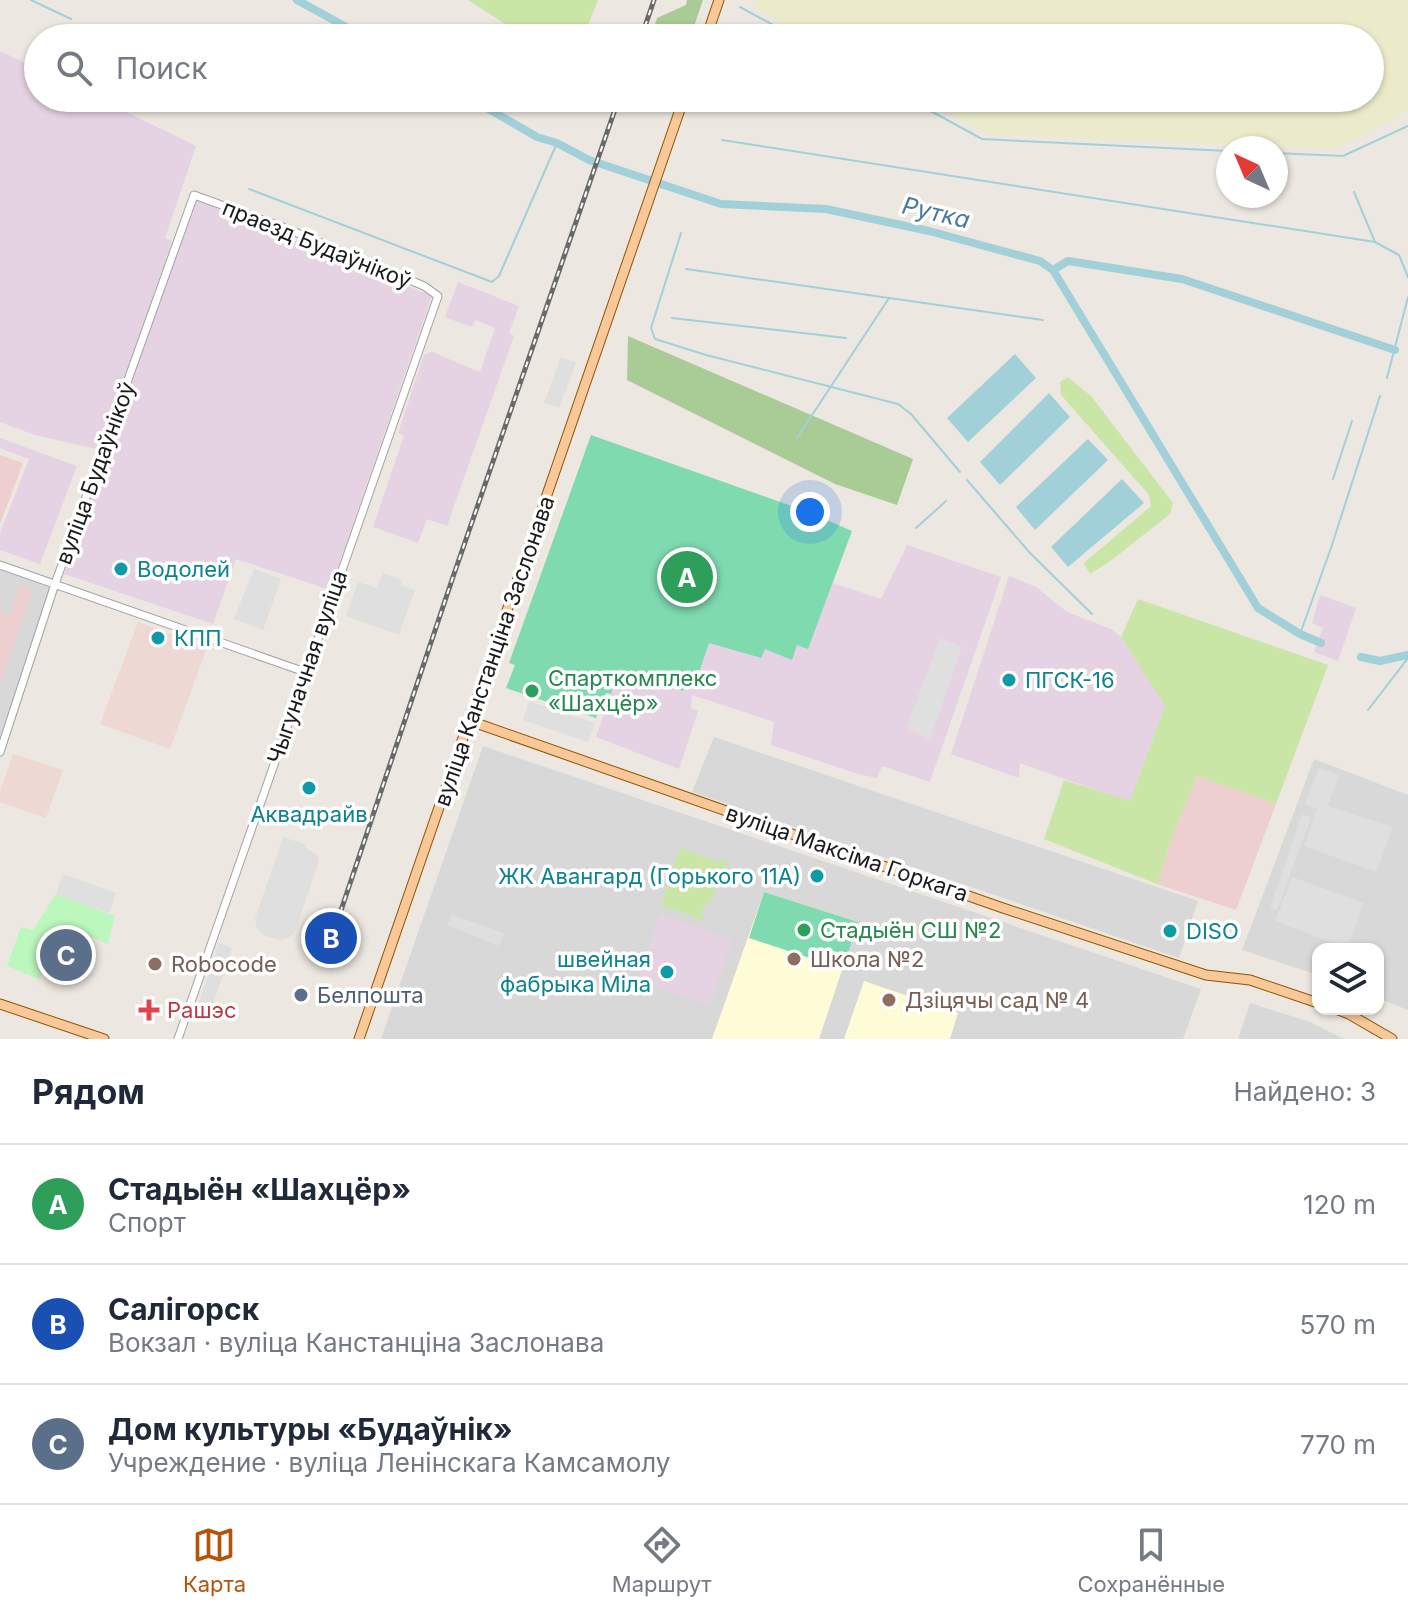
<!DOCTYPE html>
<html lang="ru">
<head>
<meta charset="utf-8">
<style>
  body { margin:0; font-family:Inter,sans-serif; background:#f2f2f3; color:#1f2937 }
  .controls { position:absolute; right:24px; bottom:24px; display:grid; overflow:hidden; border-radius:16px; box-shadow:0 2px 6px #0004 }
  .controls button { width:72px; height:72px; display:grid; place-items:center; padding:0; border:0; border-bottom:2px solid #e0e1e3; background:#fff; color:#1f2937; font:40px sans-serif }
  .compass { position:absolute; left:1216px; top:136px; width:72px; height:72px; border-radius:50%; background:#fff; box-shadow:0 2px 6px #0004; rotate:316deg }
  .you { position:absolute; left:810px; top:512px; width:28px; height:28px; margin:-20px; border:6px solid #fff; border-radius:50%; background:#1a73e8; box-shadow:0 0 0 12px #1a73e833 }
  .badge { display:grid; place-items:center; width:52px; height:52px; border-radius:50%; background:#b45309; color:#fff; font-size:26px; font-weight:700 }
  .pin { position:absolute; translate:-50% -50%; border:4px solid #fff; box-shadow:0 2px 8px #0006 }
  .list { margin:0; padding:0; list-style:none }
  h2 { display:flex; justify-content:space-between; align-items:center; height:104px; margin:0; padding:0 32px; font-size:34px }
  h2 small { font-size:26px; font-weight:400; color:#747a83 }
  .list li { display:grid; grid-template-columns:52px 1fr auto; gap:24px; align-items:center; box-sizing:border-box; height:120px; padding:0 32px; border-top:2px solid #e0e1e3 }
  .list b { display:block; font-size:30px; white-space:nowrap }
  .list p { margin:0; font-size:26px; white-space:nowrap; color:#747a83 }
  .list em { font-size:26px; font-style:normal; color:#747a83 }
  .icon { flex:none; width:44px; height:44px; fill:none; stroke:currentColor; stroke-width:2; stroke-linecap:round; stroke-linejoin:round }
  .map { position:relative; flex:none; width:1408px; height:1039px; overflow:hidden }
  .search { position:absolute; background:#fff; box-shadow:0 2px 6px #0004; left:24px; right:24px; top:24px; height:88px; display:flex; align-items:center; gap:20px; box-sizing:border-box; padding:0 28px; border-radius:44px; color:#747a83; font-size:30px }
  .sheet { height:464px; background:#fff }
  nav { display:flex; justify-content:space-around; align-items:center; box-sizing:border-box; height:112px; border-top:2px solid #e0e1e3; background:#fff; font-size:22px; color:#747a83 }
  nav a { display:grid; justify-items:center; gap:4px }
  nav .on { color:#b45309 }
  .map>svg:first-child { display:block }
  .residential { fill:#d9d8d8 }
  .commercial { fill:#edcfd0 }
  .industrial { fill:#e5d2e3 }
  .education { fill:#fefbd7 }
  .military { fill:#eed8d3 }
  .farmland { fill:#ebebcb }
  .grass { fill:#cae6a6 }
  .forest { fill:#a9cb96 }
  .park { fill:#bcf7bd }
  .pitch { fill:#7fdab0 }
  .parking { fill:#dfdfdf }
  .water { fill:#a1d0d9 }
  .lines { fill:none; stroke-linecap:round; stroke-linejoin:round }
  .stream { stroke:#a1d0d9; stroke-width:2 }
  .canal { stroke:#a1d0d9; stroke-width:8 }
  .minor-casing { stroke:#a2a2a2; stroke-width:9 }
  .major-casing { stroke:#8d5604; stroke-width:11 }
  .minor { stroke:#fff; stroke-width:7 }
  .major { stroke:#f8c899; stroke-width:9 }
  .rail-casing { stroke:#696969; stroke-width:5 }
  .rail { stroke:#fff; stroke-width:2; stroke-dasharray:6; stroke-linecap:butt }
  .culture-dot { fill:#0f9aa8; stroke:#fff; stroke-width:3 }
  .leisure-dot { fill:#2e9e5b; stroke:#fff; stroke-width:3 }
  .education-dot { fill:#8d6e63; stroke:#fff; stroke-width:3 }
  .service-dot { fill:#5c6f8a; stroke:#fff; stroke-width:3 }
  .health-dot { fill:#e0444e; stroke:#fff; stroke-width:3 }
  .labels { text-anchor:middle; stroke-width:7; stroke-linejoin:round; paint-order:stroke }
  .street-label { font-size:22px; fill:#1b1b1b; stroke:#fff }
  .culture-label { font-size:22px; fill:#0d838f; stroke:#fff; text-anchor:start }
  .leisure-label { font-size:22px; fill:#27864d; stroke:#fff; text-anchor:start }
  .education-label { font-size:22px; fill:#785e54; stroke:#fff; text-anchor:start }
  .service-label { font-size:22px; fill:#4e5e75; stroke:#fff; text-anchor:start }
  .health-label { font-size:22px; fill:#be3a42; stroke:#fff; text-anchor:start }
  .water-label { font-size:24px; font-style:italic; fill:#487a9f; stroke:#fff }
</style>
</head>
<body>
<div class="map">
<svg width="1408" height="1039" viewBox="0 0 1408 1039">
  <rect width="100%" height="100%" fill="#ece7e0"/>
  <path class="residential" d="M0,569L57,588L0,736Z
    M714,737L1198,901L1179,958L692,792Z
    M483,746L1201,989L1183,1039H381Z
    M1314,759L1408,795V1010L1378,998V949H1318V975L1242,950Z
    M1250,1003L1310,1022L1344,1039H1238Z"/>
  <path class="commercial" d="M0,455L23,463L0,524Z
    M20,586L33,590L0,684V612L10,614Z
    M1197,776L1276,804L1236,910L1157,884L1175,829Z"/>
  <path class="industrial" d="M0,51L38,69V98H98L196,146L165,238L172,241L101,450L35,435L0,422Z
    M195,199L432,296L330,590L236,559L213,624L64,574Z
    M458,282L519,306L509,333L514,336L447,526L427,519L418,543L373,527L404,436L398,433L424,355L432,352L480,372L495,328L476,320L472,327L445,317Z
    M0,438L77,466L40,564L0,550V533L29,459L0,448Z
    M907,545L1001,577L930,782L882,766L877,778L858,774L771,745L774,722L692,695L691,708L698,711L679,769L596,737L619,669L683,691L691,677L698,678L709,642L756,657L761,658L765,649L797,645L808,648L833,583L881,599Z
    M1009,576L1036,587L1067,612L1111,629L1121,637L1165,706L1130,802L1020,763L1019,778L951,754Z
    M1320,595L1356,608L1338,661L1314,652L1323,628L1312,623Z
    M660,914L732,940L710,1006L639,981Z"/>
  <path class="education" d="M764,892L858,922L819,1039H712Z
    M864,981L958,1013L950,1039H844Z"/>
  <path class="military" d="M138,622L207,647L170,749L100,724Z
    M13,754L63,770L46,818L0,802V792Z"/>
  <path class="farmland" d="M756,0H1408V110L1335,149L987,134L921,98H1370V38H811L754,7Z"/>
  <path class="grass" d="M468,0H598L583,38H527Z
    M1068,377L1091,396L1173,503L1170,514L1113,559L1090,574L1084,563L1151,506L1149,495L1061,395L1060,382Z
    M1138,599L1328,665L1276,804L1197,776L1175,829L1157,884L1044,839L1064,780L1130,801L1165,706L1121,637Z
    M680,848L719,862L726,860L729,864L722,870L709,905L705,904L701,914L705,916L703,920L661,905Z"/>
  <path class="forest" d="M687,0H703L690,38H651L657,18L686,5Z
    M628,336L913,459L897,505L835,484L627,380Z"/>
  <path class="park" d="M56,894L115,916L108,944L59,924L39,979L7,966L21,927L33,930Z"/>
  <path class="pitch" d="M591,435L806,511L852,531L808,649L797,645L792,660L765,649L761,658L709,643L700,670H696L683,691L619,669L611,694L606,693L596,718L506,688L515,665L509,663Z
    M764,892L858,922L843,969L749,938Z"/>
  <path class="parking" d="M561,357L576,363L559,408L544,403Z
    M254,569L281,579L263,630L234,619Z
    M383,573L402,580L401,585L415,590L399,635L346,616L358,582L377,588Z
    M940,638L962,646L930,740L906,728Z
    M529,701L595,723L588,742L523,720Z
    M1319,768L1339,775L1328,806L1393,827L1376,872L1304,846L1317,809L1305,804Z
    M1302,814L1311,817L1277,910L1270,908Z
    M283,837L304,844L308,849L318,856L319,861L295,932L289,938L280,940L263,935L257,928L255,919Z
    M63,874L116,893L109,913L56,894Z
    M1292,877L1364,903L1347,948L1275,921Z
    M452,915L504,933L499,946L447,925Z
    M219,943L232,948L207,1022L194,1017Z"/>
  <path class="water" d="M1015,354L1036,378L968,442L947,418Z
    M1049,393L1070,417L1000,485L980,462Z
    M1088,439L1108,460L1035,530L1016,507Z
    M1122,479L1144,503L1068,567L1051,547Z"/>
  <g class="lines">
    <path class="stream" d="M31,0L71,19
      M740,7L797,38
      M907,98L982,139L1228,151
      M722,140L1375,242L1399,255L1408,277
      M1276,153L1343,156L1408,126
      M249,189L492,282L499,276L557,143
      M1354,192L1375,242
      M681,233L651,328L655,339L706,355L898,404L911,414L960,472
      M686,269L1043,320
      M672,318L846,338
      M1387,378L1408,297
      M797,438L889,298
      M1333,479L1352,421
      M967,480L1030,553L1092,614
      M916,528L946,501
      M1300,634L1331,548L1380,396
      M1368,710L1408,658"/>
    <path class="canal" d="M297,0L366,38
      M470,98L537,137L557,143L589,160L721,204L826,209L929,231L1040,261L1053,270L1068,261L1182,279L1395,350
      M1053,270L1258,608L1300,634L1321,643
      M1361,657L1380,661L1408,655"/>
    <g class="minor-casing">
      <path id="minor" d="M0,565L305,672
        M0,752L55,584L194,195L285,228L424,286L438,296L178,1039"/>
    </g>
    <g class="major-casing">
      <path id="major" d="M706,38L719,0
        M470,721L1000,907L1206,975L1250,980L1318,1003
        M0,1004L104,1039
        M1336,1009L1349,1014L1392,1039
        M359,1039L684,98"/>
    </g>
    <use href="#minor" class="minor"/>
    <use href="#major" class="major"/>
    <g class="rail-casing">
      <path id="rail" d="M641,38L654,0
        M325,958L454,574L619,98"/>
    </g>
    <use href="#rail" class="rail"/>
  </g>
  <g class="culture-dot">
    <circle cx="121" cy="569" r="8"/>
    <circle cx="158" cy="638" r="8"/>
    <circle cx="1009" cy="680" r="8"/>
    <circle cx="309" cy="788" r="8"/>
    <circle cx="817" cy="876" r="8"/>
    <circle cx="1170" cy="931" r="8"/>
    <circle cx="667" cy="972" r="8"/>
  </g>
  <g class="leisure-dot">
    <circle cx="532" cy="691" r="8"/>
    <circle cx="804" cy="930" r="8"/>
  </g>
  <g class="education-dot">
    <circle cx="794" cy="959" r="8"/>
    <circle cx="155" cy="964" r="8"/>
    <circle cx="889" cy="1000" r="8"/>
  </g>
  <circle class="service-dot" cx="301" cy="995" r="8"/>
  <path class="health-dot" d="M145 998h8v8h8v8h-8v8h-8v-8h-8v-8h8z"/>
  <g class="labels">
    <g class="street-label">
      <text transform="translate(317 244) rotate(22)" y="8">праезд Будаўнікоў</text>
      <text transform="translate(95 473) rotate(-70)" y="8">вуліца Будаўнікоў</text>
      <text transform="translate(494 651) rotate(-71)" y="8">вуліца Канстанціна Заслонава</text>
      <text transform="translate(307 667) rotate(-71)" y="8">Чыгуначная вуліца</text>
      <text transform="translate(847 853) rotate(19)" y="8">вуліца Максіма Горкага</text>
    </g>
    <g class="culture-label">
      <text x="137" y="577">Водолей</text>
      <text x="174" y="646">КПП</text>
      <text x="1025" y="688">ПГСК-16</text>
      <text x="309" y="822" text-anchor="middle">Аквадрайв</text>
      <text x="801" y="884" text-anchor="end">ЖК Авангард (Горького 11А)</text>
      <text x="1186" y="939">DISO</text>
      <text x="651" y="967" text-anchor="end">швейная<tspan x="651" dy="25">фабрыка Міла</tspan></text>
    </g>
    <g class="leisure-label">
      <text x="548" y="686">Спарткомплекс<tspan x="548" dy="25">«Шахцёр»</tspan></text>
      <text x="820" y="938">Стадыён СШ №2</text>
    </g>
    <g class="education-label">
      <text x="810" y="967">Школа №2</text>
      <text x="171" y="972">Robocode</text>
      <text x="905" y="1008">Дзіцячы сад № 4</text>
    </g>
    <g class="service-label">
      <text x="317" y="1003">Белпошта</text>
    </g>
    <g class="health-label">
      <text x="167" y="1018">Рашэс</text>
    </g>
    <g class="water-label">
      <text transform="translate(936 213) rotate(13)" y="8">Рутка</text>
    </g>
  </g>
</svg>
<div class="controls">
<button><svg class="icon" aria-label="layers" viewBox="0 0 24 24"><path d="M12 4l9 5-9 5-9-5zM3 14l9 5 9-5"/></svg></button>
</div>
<svg class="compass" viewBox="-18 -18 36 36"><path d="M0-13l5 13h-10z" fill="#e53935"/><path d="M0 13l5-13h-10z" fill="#747a83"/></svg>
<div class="you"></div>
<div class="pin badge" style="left:687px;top:577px;background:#2e9e5b">A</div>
<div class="pin badge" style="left:331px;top:938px;background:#1a4fb4">B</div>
<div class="pin badge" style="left:66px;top:955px;background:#5c6f8a">C</div>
<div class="search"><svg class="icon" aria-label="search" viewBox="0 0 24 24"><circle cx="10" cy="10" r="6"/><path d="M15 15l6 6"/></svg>Поиск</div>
</div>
<section class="sheet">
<h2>Рядом<small>Найдено: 3</small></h2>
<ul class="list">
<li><span class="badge" style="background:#2e9e5b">A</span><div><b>Стадыён «Шахцёр»</b><p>Спорт</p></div><em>120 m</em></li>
<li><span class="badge" style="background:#1a4fb4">B</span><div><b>Салігорск</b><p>Вокзал · вуліца Канстанціна Заслонава</p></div><em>570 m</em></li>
<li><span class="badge" style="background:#5c6f8a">C</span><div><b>Дом культуры «Будаўнік»</b><p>Учреждение · вуліца Ленінскага Камсамолу</p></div><em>770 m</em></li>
</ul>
</section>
<nav>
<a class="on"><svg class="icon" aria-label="map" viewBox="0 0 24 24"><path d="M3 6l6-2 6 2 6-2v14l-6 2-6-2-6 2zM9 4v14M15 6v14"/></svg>Карта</a>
<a><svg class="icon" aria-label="directions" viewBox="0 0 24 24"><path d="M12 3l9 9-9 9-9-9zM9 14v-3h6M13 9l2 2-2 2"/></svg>Маршрут</a>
<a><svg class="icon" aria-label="saved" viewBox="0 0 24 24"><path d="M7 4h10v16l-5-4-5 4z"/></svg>Сохранённые</a>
</nav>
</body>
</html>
